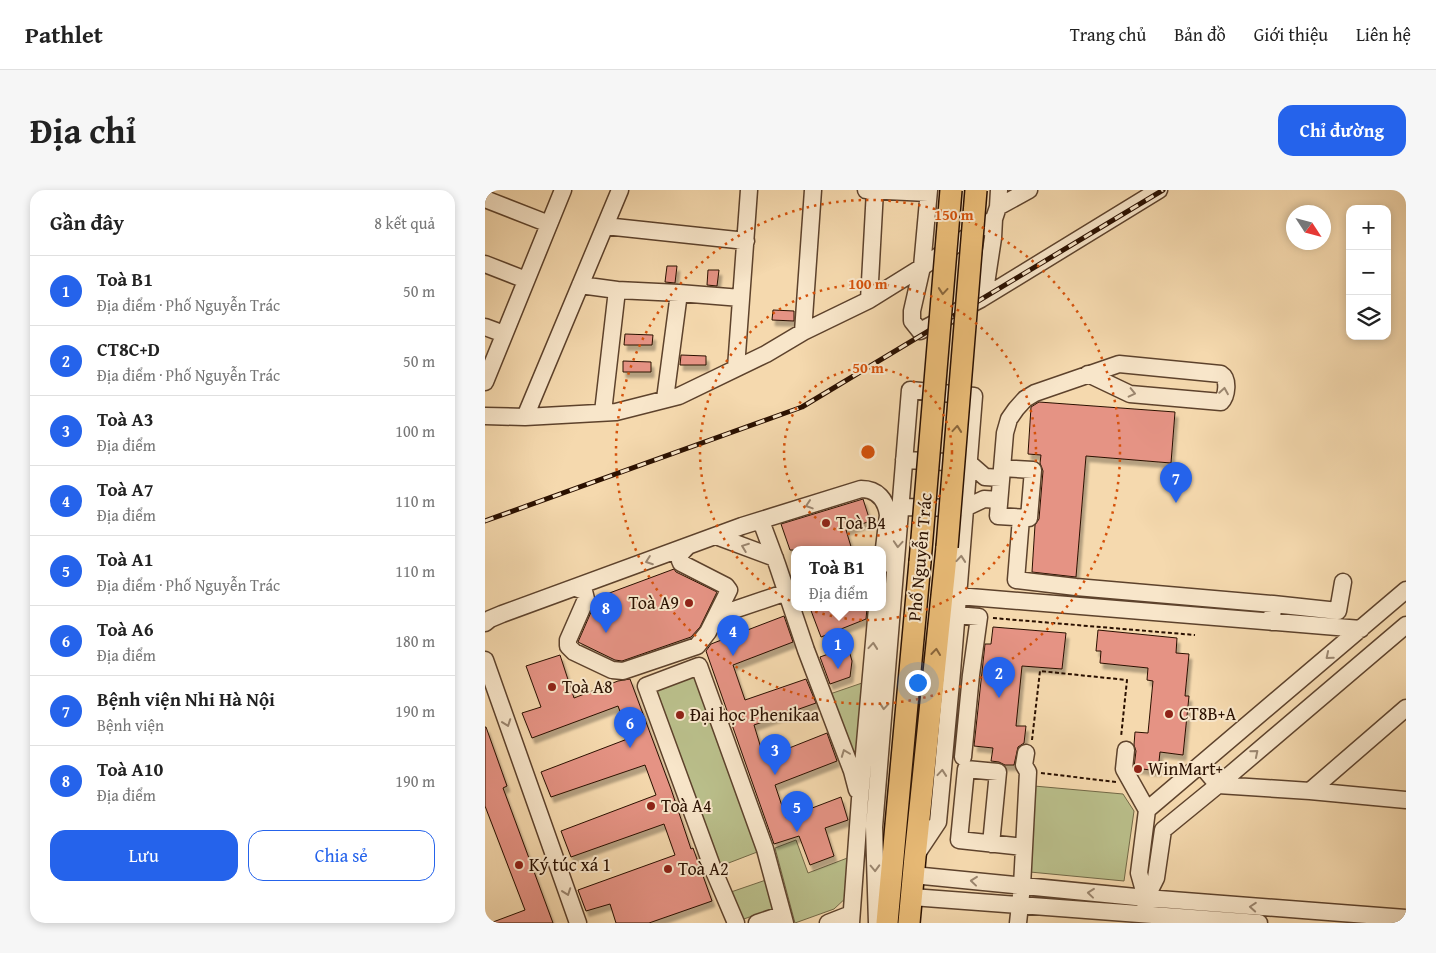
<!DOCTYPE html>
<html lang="vi">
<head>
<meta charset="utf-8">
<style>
  body { margin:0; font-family:"Gentium Book Plus",serif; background:#f6f6f6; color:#222 }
  .controls { position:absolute; right:15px; top:15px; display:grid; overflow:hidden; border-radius:10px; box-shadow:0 2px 8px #0003 }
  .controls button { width:45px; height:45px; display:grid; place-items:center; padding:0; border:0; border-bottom:1px solid #e0e0e0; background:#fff; color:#222; font:25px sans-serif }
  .compass { position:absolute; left:801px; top:15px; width:45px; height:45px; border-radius:50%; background:#fff; box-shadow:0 2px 8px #0003; rotate:126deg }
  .you { position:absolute; left:432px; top:492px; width:18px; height:18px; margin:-12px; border:4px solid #fff; border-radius:50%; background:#1a73e8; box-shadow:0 0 0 8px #1a73e833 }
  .badge { display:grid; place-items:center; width:32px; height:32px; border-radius:50%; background:#2563eb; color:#fff; font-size:16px; font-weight:700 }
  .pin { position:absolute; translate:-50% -41px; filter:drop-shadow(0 1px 2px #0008) }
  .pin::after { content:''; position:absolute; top:26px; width:18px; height:15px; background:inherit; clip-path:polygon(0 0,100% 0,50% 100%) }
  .popup { position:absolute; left:306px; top:356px; width:95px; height:65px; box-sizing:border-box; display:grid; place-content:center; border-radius:10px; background:#fff; filter:drop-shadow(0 1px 4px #0005); font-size:16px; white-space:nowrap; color:#767676 }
  .popup b { font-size:19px; color:#222 }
  .popup::after { content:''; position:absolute; left:50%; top:100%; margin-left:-10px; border:10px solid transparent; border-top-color:#fff }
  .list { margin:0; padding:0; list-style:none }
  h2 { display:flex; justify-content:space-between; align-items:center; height:65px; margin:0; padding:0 20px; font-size:21px }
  h2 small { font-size:16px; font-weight:400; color:#767676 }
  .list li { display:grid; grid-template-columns:32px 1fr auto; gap:15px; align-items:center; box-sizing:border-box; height:70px; padding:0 20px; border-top:1px solid #e0e0e0 }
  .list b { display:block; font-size:19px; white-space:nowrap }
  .list p { margin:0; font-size:16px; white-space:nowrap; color:#767676 }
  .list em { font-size:16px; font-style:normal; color:#767676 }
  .actions { display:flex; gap:10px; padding:15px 20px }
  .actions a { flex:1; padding:11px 0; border:1px solid #2563eb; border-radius:15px; text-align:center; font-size:18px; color:#2563eb }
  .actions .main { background:#2563eb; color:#fff }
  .icon { flex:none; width:28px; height:28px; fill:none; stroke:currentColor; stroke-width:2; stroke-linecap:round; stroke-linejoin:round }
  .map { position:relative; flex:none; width:921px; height:733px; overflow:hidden; border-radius:15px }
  header { display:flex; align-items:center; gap:30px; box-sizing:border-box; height:70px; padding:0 25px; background:#fff; border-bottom:1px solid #e0e0e0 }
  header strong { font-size:24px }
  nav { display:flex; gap:28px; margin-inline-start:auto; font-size:18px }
  .intro { display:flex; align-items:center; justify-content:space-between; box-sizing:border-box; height:120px; padding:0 30px }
  h1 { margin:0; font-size:35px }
  .button { padding:12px 22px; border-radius:15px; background:#2563eb; color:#fff; font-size:18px; font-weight:700 }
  main { display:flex; gap:30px; padding:0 30px }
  aside { flex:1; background:#fff; border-radius:15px; box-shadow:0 2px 8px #0003 }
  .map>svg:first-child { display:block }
  .green { fill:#babf8b; stroke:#726846 }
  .building { fill:#e59384; stroke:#2a1000; filter:url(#shadow) }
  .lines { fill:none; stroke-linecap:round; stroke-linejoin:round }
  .minor-casing { stroke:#5d422c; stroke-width:19 }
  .major-casing { stroke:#2a1000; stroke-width:24 }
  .path { stroke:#2a1000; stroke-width:2; stroke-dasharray:4 2.5; stroke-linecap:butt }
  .minor { stroke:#f8e6ca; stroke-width:16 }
  .major { stroke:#eabc77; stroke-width:21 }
  .rail-casing { stroke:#2a1000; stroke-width:5 }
  .rail { stroke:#f8e6ca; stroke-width:3; stroke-dasharray:9; stroke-linecap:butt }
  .major-bridge-casing { stroke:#2a1000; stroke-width:24; stroke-linecap:butt }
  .major-bridge { stroke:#eabc77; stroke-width:21 }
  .oneway { stroke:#8a663c }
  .oneway2 { stroke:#9b866f }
  .ring { fill:none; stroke:#d5520b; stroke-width:2.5; stroke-dasharray:2.5 5 }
  .poi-dot { fill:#8f2418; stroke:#f8e6ca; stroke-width:2 }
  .labels { text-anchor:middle; stroke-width:4; stroke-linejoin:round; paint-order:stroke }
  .poi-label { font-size:18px; fill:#2a1000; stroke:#f8e6ca; text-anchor:start }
  .street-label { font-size:18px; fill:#2a1000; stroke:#f8e6ca }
  .centre { fill:#d5520b; stroke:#f8e6ca; stroke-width:2.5 }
  .ring-label { font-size:15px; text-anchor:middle; font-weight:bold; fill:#d5520b; stroke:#f8e6ca; stroke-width:4; stroke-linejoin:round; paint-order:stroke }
</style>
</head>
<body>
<header>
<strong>Pathlet</strong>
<nav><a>Trang chủ</a><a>Bản đồ</a><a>Giới thiệu</a><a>Liên hệ</a></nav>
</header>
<div class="intro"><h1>Địa chỉ</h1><a class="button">Chỉ đường</a></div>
<main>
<aside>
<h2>Gần đây<small>8 kết quả</small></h2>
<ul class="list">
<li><span class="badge">1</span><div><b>Toà B1</b><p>Địa điểm · Phố Nguyễn Trác</p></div><em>50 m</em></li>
<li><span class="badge">2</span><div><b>CT8C+D</b><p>Địa điểm · Phố Nguyễn Trác</p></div><em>50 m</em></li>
<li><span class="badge">3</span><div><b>Toà A3</b><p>Địa điểm</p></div><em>100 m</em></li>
<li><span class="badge">4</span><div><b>Toà A7</b><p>Địa điểm</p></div><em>110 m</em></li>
<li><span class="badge">5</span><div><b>Toà A1</b><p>Địa điểm · Phố Nguyễn Trác</p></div><em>110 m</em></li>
<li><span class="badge">6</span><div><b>Toà A6</b><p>Địa điểm</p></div><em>180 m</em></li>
<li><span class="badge">7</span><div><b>Bệnh viện Nhi Hà Nội</b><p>Bệnh viện</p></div><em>190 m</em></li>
<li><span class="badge">8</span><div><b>Toà A10</b><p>Địa điểm</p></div><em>190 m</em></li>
</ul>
<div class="actions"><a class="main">Lưu</a><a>Chia sẻ</a></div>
</aside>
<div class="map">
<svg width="921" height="733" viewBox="0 0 921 733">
  <defs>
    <filter id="shadow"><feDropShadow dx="3" dy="5.5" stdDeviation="1" flood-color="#0004"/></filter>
  </defs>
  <rect width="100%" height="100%" fill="#f5d9ae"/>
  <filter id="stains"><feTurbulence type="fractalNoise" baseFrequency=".004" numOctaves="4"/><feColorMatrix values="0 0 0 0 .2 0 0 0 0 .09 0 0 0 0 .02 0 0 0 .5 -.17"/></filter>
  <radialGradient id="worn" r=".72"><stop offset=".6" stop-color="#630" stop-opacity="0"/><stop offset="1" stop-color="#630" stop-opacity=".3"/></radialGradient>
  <path class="green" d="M214,476L280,659L228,679L161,496Z
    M380,492L373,574L342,505Z
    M549,596L638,604L649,621L639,691L545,682Z
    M311,650L323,683L365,667L364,705L349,719L310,733L290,658Z
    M281,690L290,718L256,730L246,702Z"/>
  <path class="building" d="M182,76H192L190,93L180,92Z
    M223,80H234L232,96L222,95Z
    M288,120L309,121V131L287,130Z
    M140,144L168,145L167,155H139Z
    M196,165L221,166V175H195Z
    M138,171L166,172V182H138Z
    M554,212L690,222L686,273L601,266L591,387L547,382L550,335L554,329L558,281L555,273L556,265L543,264L546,217Z
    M378,309L385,331L361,340L367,360H305L296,334Z
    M189,379L191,382L232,402L215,437L206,447L137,471L130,470L93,452L110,413L111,408Z
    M325,418H382L381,429L336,447Z
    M299,426L308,452L248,475L260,510L321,489L331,513L269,535L279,568L342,543L352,571L290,595L301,628L356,607L363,630L340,638L349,666L325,675L314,646L289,654L221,461L226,454Z
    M508,437L581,443L577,479L537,476L531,536H541L539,553L533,557L529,575H520L514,572L506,571L508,558L489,556L500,454H506Z
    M613,440L692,448L691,463L704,464L700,506H704L698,565L675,562L673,581L650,578L649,577L651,561L649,555L650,542L663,543L668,491L662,490L663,478L615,473L616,461H611Z
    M363,457L367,471L365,487L345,494L335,467Z
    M75,465L89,508L133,491L145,489L186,599L206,659L208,658L227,711L164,733H131L125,714L101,721L93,700L190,665L179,634L86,667L76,641L171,605L160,575L66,607L56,582L145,548L133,516L47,548L37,523L56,517L41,476Z
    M0,537H1L22,596L18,598L68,733H8V732L40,720L0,616Z"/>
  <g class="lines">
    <g class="minor-casing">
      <path id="minor" d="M381,0L443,3
        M514,0L513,17L509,29L437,77L427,121V131L435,141L496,109L674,0
        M0,9L64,34
        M513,17L544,0
        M120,36L261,51
        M0,74L41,90
        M95,95L132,100
        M194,103L256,108
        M499,107L508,48L509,29
        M384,110L390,0
        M0,137L19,144
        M318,142L328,0
        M251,178L264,0
        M0,192L78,0
        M118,222L132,100L194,103L180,209
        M0,226L40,227L131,222L194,206L281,164L318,142L384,110L437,77L444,0
        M40,227L135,0
        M419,270L484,273L500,287L516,288
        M517,278L548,280L544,328L513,326L520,243L524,229L531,219L540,209L550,203L634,174L736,184C744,189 742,206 736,212L645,204L603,184
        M415,317L480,318L499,309L514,310
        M536,328L531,390L591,397L788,414L787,432
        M276,331L292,374L321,460L367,581L372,600
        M231,346L290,368
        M91,398L99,401L101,409L83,450V456L89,462L127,480L138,481L212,456L223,442L244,400L241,396L196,373C192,366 198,361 203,356
        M473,406L876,439
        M788,414L853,421L858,392
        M471,425L494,427L486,485L478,567
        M231,426L302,402
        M0,433L5,429L17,424L257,336L376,299C393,299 401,310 403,325L397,375
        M0,470L93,733
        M641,560L639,579L662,620L654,683L661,708L660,713
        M716,575L733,595L825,601L921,610
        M825,601L921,518
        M662,620L921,400
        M506,654L513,582L481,579L474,650L539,657
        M428,685L661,708L921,728
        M427,707L774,733
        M661,708L671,688L678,640L733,595L921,435
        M251,733L228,679L161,496L214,476L280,659L300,733
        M272,733L293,726L297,728L299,733
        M343,733L366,724
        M366,733L375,609L392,418
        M392,733L389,637L425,200L489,206L467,482L453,632L431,665
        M533,733L537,696L543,582L539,575L541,563"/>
    </g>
    <g class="major-casing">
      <path id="major" d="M402,733L435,372
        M424,733L430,667L462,357"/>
    </g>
    <path class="path" d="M508,428L710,445
      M547,550L555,481L642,490L636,547
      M556,583L631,592"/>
    <use href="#minor" class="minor"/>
    <use href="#major" class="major"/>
    <g class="rail-casing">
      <path id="rail" d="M0,331L317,217L678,0"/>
    </g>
    <use href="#rail" class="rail"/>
    <g class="major-bridge-casing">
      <path id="major-bridge" d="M462,357L491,0
        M435,372L466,0"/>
    </g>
    <use href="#major-bridge" class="major-bridge"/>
  </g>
  <defs><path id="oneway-chevron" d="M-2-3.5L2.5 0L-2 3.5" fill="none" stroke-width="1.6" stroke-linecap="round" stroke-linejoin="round" transform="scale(1.25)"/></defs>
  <g class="oneway">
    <use href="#oneway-chevron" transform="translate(458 101) rotate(95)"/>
    <use href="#oneway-chevron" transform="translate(472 239) rotate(-85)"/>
    <use href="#oneway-chevron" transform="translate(451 462) rotate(-84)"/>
  </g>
  <g class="oneway2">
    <use href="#oneway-chevron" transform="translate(739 201) rotate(-81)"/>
    <use href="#oneway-chevron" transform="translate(647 203) rotate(13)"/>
    <use href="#oneway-chevron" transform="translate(324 315) rotate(162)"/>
    <use href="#oneway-chevron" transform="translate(413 354) rotate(94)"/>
    <use href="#oneway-chevron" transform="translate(260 357) rotate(-159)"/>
    <use href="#oneway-chevron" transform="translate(476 369) rotate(-85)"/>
    <use href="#oneway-chevron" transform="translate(164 371) rotate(160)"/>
    <use href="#oneway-chevron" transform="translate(388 456) rotate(-85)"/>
    <use href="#oneway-chevron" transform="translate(844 466) rotate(140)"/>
    <use href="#oneway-chevron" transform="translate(399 516) rotate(95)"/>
    <use href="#oneway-chevron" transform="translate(22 533) rotate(70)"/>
    <use href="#oneway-chevron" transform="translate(360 563) rotate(-111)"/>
    <use href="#oneway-chevron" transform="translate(770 563) rotate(-40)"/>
    <use href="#oneway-chevron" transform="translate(457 583) rotate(-85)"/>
    <use href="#oneway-chevron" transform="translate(390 678) rotate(88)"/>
    <use href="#oneway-chevron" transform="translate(489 691) rotate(-174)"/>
    <use href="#oneway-chevron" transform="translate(82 702) rotate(70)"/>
    <use href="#oneway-chevron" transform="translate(606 703) rotate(-174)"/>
    <use href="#oneway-chevron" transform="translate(768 717) rotate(-176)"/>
  </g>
  <g class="ring">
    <circle cx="383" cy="262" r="84"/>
    <circle cx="383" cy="262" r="168"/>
    <circle cx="383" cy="262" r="252"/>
  </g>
  <g class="poi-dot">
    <circle cx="341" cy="333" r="5"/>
    <circle cx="204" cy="413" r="5"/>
    <circle cx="67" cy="497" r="5"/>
    <circle cx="684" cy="524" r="5"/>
    <circle cx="195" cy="525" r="5"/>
    <circle cx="653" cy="579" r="5"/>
    <circle cx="166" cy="616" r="5"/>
    <circle cx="34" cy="675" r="5"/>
    <circle cx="183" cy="679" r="5"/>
  </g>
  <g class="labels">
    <g class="poi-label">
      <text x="351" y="339">Toà B4</text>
      <text x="194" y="419" text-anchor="end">Toà A9</text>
      <text x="77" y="503">Toà A8</text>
      <text x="694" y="530">CT8B+A</text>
      <text x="205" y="531">Đại học Phenikaa</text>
      <text x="663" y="585">WinMart+</text>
      <text x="176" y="622">Toà A4</text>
      <text x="44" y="681">Ký túc xá 1</text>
      <text x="193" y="685">Toà A2</text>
    </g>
    <g class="street-label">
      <text transform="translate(435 367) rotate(-85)" y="6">Phố Nguyễn Trác</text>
    </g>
  </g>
  <circle cx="383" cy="262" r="8" class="centre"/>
  <g class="ring-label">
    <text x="469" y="30">150 m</text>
    <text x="383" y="99">100 m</text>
    <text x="383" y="183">50 m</text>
  </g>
  <rect width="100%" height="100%" filter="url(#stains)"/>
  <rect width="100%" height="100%" fill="url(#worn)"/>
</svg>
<div class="controls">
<button>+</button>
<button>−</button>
<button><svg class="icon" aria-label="layers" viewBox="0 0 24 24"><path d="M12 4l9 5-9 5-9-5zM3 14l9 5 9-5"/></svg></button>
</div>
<svg class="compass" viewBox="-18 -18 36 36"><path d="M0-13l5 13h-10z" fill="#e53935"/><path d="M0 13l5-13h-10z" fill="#767676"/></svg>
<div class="you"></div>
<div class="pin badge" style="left:353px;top:479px">1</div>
<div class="popup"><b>Toà B1</b>Địa điểm</div>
<div class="pin badge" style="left:514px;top:508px">2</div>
<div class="pin badge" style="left:290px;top:585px">3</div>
<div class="pin badge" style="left:248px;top:466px">4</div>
<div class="pin badge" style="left:312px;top:642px">5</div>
<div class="pin badge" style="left:145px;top:558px">6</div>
<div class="pin badge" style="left:691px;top:313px">7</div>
<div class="pin badge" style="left:121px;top:443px">8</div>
</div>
</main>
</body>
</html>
